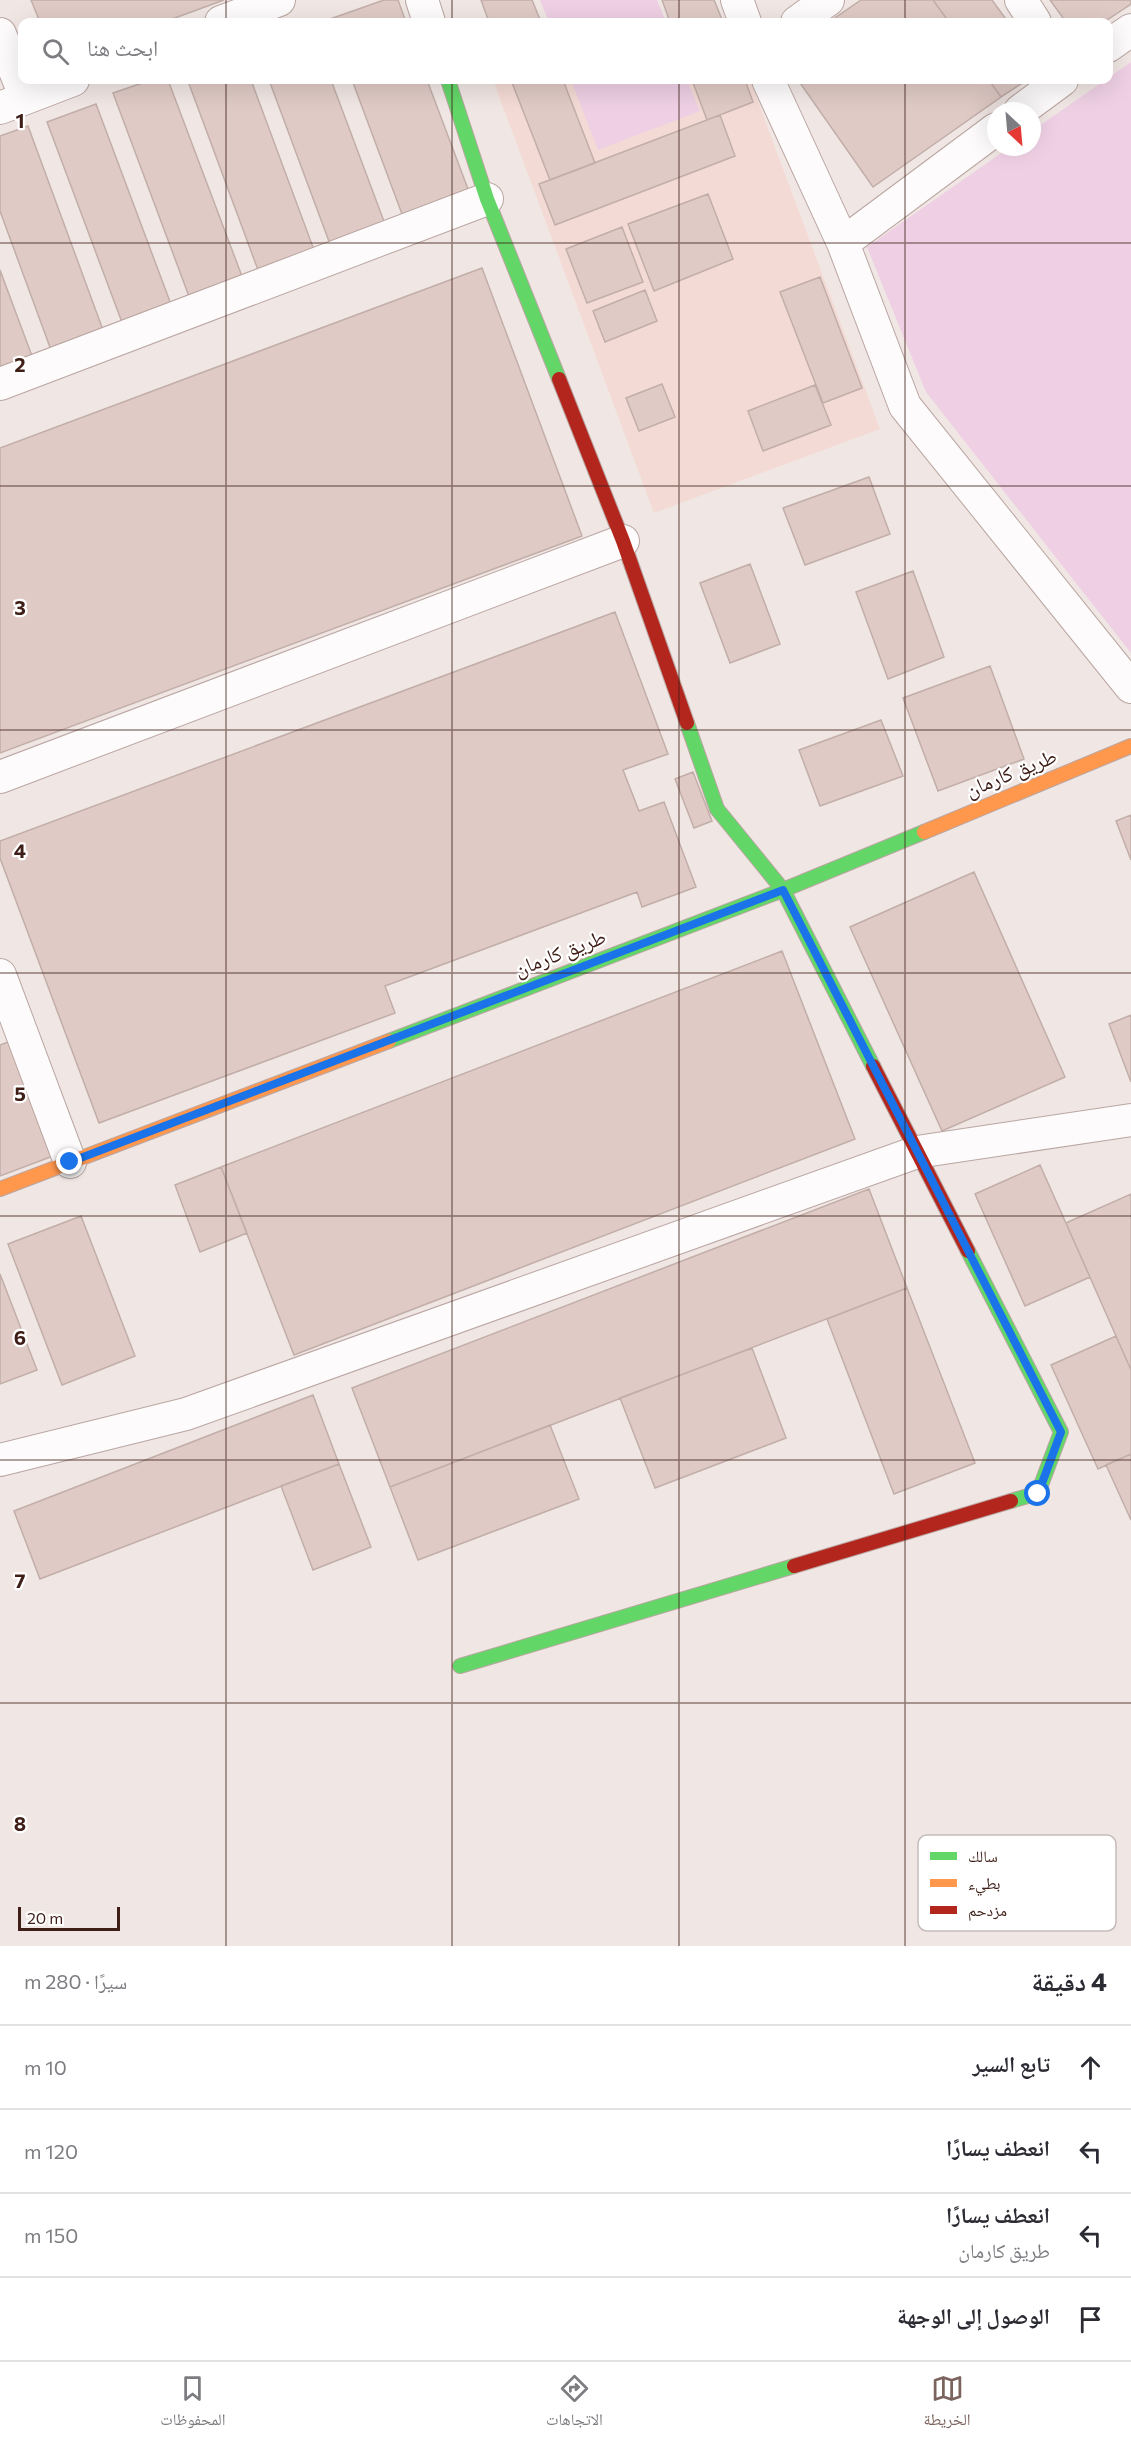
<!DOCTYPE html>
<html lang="ar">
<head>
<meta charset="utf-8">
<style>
  body { margin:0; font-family:Commissioner,"Noto Naskh Arabic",sans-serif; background:#f2f2f3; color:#2b2b33; direction:rtl }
  .compass { position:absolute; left:987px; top:102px; width:54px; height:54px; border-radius:50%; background:#fff; box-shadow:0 6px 24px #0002; rotate:154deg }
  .scale { position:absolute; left:18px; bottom:15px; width:102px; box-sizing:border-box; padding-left:6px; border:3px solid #3e1e17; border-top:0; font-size:16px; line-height:21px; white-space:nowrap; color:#3e1e17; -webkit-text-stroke:4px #fff; paint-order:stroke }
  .stop { position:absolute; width:18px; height:18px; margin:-14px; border:4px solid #1a73e8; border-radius:50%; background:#fff }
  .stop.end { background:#1a73e8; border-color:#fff; box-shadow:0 2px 6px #0008 }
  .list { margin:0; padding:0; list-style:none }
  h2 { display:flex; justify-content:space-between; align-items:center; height:78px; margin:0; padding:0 24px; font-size:26px }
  h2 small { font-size:20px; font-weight:400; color:#7c7c81 }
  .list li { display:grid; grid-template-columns:39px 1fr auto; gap:18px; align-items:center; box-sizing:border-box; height:84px; padding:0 24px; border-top:2px solid #e1e1e2 }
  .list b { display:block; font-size:22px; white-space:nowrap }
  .list p { margin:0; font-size:20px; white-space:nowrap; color:#7c7c81 }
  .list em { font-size:20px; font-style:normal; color:#7c7c81 }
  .icon { flex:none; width:33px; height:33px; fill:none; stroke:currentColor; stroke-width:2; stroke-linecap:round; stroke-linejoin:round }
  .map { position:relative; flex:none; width:1131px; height:1946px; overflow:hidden; direction:ltr }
  .search { position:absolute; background:#fff; box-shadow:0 6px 24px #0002; left:18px; right:18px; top:18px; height:66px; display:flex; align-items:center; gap:15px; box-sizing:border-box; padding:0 21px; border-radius:12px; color:#7c7c81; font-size:22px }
  .sheet { height:414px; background:#fff }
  nav { display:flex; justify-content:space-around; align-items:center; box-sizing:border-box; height:84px; border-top:2px solid #e1e1e2; background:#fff; font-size:16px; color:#7c7c81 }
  nav a { display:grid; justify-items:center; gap:3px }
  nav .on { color:#7c645e }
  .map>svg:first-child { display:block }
  .built { fill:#f4dad4 }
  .green { fill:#eecfe4 }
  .building { fill:#dfcac5; stroke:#c2aea9; stroke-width:1.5 }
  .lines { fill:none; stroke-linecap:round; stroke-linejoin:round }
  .street-casing { stroke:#baa6a2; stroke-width:34 }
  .fast-casing { stroke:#baa6a2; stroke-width:16 }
  .slow-casing { stroke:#baa6a2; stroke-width:16 }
  .jam-casing { stroke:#baa6a2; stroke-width:16 }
  .street { stroke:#fdfbfb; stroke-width:32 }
  .fast { stroke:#63d668; stroke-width:14 }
  .slow { stroke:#ff974d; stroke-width:14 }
  .jam { stroke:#b3261e; stroke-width:14 }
  .route { stroke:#1a73e8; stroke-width:8 }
  .grid { fill:none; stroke:#3e1e17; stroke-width:1.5; stroke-opacity:0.55 }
  .labels { text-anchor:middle; stroke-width:4.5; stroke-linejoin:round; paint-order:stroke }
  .street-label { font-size:21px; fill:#3e1e17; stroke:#fff }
  .key { fill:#fff; stroke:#c5bcb9; stroke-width:1.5 }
  .key-label { font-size:16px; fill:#3e1e17 }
  .grid-label { font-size:20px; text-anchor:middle; font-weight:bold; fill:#3e1e17; stroke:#fff; stroke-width:4.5; stroke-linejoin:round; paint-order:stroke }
</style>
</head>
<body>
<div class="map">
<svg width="1131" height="1946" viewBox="0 0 1131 1946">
  <rect width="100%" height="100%" fill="#f0e6e3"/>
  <path class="built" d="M493,80H750L880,429L654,513Z"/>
  <path class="green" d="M540,0H657L666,22H549Z
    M1131,62V653L926,392L867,247L1010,147H1032V131Z
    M571,80H687L700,111L598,150Z"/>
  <path class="building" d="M31,0H224L164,22H40Z
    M384,0H398L406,22H331L330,19Z
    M481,0H532L541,22H489Z
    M662,0H714L723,22H670Z
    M861,0H933L949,22H829Z
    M933,0H992L1008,22H949Z
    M1050,0H1131V4L1104,22H1066Z
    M151,80H168L243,279L190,299L113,93Z
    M193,80H251L314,250L258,270L188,81Z
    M269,80H331L385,224L330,244Z
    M352,80H427L471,197L405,222Z
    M511,80H563L595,163L550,180Z
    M692,80H745L753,102L707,120Z
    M798,80H989L1001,97L873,187Z
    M989,80H1027L1001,97Z
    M96,104L172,307L123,325L47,122Z
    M720,115L735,156L555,225L539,184Z
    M28,126L103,330L51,350L0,211V136Z
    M708,194L733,259L654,291L628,224Z
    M622,227L643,282L587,303L566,249Z
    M482,268L582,536L0,753V448Z
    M0,270L32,356L0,368Z
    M820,277L862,388L823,403L780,292Z
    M645,290L657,321L605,342L593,311Z
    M662,384L675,417L639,431L626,398Z
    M815,385L831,425L763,451L748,411Z
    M869,477L890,534L805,565L783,508Z
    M750,564L780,644L730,663L700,583Z
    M913,571L944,657L888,679L856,592Z
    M615,612L668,754L623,770L639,811L664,802L696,887L642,907L637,892L385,986L395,1013L99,1123L0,858V841Z
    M990,666L1024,759L938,791L903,698Z
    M881,720L903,776L820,806L799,750Z
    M693,772L712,821L694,828L675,779Z
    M1131,815V860L1116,821Z
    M974,872L1065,1077L942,1131L850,927Z
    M782,951L855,1139L294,1355L221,1167Z
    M1131,1015V1082L1109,1024Z
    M11,1041L53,1156L0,1176V1045Z
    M1040,1165L1090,1277L1025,1306L975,1194Z
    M221,1167L247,1233L200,1252L175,1185Z
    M869,1189L907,1288L390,1487L352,1388Z
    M1131,1194V1370L1066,1223Z
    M81,1216L135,1356L62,1385L8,1244Z
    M0,1274L37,1370L0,1384Z
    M907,1288L975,1463L894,1494L827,1319Z
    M1116,1336L1131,1370V1454L1098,1469L1051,1365Z
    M752,1348L786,1438L655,1488L620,1398Z
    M313,1395L339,1464L40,1579L14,1511Z
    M550,1425L579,1499L418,1560L390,1487Z
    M1131,1454V1520L1106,1465Z
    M339,1464L371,1547L313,1570L281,1486Z"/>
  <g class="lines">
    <g class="street-casing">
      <path id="street" d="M422,0L429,22
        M737,0L745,22
        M1021,0L1035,22
        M221,22L279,0
        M797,22L828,0
        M0,34L26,98
        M1108,46L1131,30
        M768,80L843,243L905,406L1131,687
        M0,108L73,80
        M1020,111L1062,80
        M843,243L996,129
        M0,384L487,199
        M0,777L623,541
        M0,975L70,1162
        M0,1460L186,1414L917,1152L1131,1120"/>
    </g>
    <g class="fast-casing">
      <path id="fast" d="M448,80L487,199L559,379
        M687,723L717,809L783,890L873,1066
        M389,1041L783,890L924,832
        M968,1251L1061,1432L1038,1493L1011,1501
        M460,1666L794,1566"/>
    </g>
    <g class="slow-casing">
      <path id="slow" d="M924,832L1131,746
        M0,1189L389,1041"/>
    </g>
    <g class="jam-casing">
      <path id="jam" d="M559,379L623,541L687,723
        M873,1066L968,1251
        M794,1566L1011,1501"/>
    </g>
    <use href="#street" class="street"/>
    <use href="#fast" class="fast"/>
    <use href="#slow" class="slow"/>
    <use href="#jam" class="jam"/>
  </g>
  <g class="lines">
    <path class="route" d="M70,1162L783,890L1061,1432L1038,1494"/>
  </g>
  <path class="grid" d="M226,0V22M452,0V22M679,0V22M905,0V22M226,80V1946M452,80V1946M679,80V1946M905,80V1946M0,243H1131M0,486H1131M0,730H1131M0,973H1131M0,1216H1131M0,1460H1131M0,1703H1131"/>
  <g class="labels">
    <g class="street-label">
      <text transform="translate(1011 773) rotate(-22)" y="7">طريق كارمان</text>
      <text transform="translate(560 953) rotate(-21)" y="7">طريق كارمان</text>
    </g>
  </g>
  <rect x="918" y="1835" width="198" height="96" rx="9" class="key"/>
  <rect x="930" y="1852" width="27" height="8" fill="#63d668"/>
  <rect x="930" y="1879" width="27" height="8" fill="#ff974d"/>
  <rect x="930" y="1906" width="27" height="8" fill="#b3261e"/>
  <g class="key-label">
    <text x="968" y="1862">سالك</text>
    <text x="968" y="1889">بطيء</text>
    <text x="968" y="1916">مزدحم</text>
  </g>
  <g class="grid-label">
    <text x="20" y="128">1</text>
    <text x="20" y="372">2</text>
    <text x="20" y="615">3</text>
    <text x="20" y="858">4</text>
    <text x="20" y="1101">5</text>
    <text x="20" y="1345">6</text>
    <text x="20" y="1588">7</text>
    <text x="20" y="1831">8</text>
  </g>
</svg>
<svg class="compass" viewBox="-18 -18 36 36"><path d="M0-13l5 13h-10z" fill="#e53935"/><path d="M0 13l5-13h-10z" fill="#7c7c81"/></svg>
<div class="scale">20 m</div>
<div class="stop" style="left:1038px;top:1494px"></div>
<div class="stop end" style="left:70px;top:1162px"></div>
<div class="search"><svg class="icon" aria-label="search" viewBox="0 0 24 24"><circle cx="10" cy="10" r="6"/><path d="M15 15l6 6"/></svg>ابحث هنا</div>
</div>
<section class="sheet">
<h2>4 دقيقة<small>سيرًا · 280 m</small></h2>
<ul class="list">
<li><svg class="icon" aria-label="ahead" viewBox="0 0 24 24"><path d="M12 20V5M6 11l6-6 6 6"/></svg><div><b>تابع السير</b></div><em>10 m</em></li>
<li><svg class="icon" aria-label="left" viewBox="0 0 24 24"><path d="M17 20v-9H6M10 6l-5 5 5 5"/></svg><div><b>انعطف يسارًا</b></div><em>120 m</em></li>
<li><svg class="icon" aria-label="left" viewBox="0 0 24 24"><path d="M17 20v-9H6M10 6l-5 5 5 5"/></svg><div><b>انعطف يسارًا</b><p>طريق كارمان</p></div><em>150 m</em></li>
<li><svg class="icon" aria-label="arrive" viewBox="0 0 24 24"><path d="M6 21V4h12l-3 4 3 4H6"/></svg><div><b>الوصول إلى الوجهة</b></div></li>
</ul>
</section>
<nav>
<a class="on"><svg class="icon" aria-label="map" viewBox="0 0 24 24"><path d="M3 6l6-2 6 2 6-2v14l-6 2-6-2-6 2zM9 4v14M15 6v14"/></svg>الخريطة</a>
<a><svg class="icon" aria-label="directions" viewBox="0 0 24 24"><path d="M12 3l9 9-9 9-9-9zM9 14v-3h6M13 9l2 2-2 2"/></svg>الاتجاهات</a>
<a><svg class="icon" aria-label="saved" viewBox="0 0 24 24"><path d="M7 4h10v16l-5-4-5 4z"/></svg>المحفوظات</a>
</nav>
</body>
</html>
